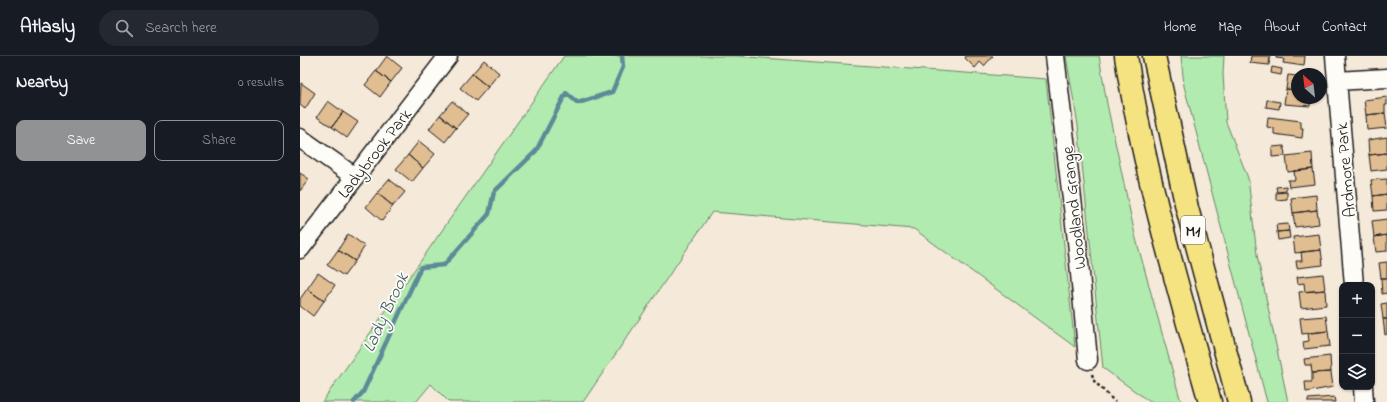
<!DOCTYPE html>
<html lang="en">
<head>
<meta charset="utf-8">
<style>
  body { margin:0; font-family:"Indie Flower",sans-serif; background:#242831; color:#f1f3f6 }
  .controls { position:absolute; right:12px; bottom:12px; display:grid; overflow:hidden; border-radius:8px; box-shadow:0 1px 3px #0004 }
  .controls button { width:36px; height:36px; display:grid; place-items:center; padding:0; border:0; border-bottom:1px solid #363941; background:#171b24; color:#f1f3f6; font:20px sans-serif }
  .compass { position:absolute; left:991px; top:12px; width:36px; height:36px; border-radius:50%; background:#171b24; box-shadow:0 1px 3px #0004; rotate:332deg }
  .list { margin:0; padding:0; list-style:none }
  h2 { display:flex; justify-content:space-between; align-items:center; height:52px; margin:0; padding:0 16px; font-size:17px }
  h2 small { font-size:13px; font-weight:400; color:#9ea1a6 }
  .actions { display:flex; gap:8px; padding:12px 16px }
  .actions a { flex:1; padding:9px 0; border:1px solid #919294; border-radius:8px; text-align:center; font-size:14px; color:#919294 }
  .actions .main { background:#919294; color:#fff }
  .icon { flex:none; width:22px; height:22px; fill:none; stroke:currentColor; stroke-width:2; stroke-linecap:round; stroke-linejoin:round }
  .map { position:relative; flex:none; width:1087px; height:346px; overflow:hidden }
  header { display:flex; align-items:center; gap:24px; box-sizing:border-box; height:56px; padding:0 20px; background:#171b24; border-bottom:1px solid #363941 }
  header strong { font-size:19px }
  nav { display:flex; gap:22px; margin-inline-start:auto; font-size:14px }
  .search { width:280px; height:36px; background:#242831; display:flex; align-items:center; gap:10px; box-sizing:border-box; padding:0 14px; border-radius:22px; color:#9ea1a6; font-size:15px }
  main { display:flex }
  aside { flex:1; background:#171b24 }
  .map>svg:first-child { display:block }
  .green { fill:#b2ebaf; stroke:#678466 }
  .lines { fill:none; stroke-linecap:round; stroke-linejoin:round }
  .stream { stroke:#5d8a97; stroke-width:4.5 }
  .building { fill:#e1bd92; stroke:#1c1c1c }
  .minor-casing { stroke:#1c1c1c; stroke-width:21 }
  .highway-casing { stroke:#1c1c1c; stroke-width:25 }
  .path { stroke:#1c1c1c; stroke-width:2.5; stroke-dasharray:3 3; stroke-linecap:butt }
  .minor { stroke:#fdfcf7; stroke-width:18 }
  .highway { stroke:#f5e382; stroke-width:22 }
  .labels { text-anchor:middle; stroke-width:3.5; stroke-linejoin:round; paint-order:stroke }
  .shield { fill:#fdfcf7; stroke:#605f5e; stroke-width:1 }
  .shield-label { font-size:16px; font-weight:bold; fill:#1c1c1c }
  .street-label { font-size:17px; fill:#1c1c1c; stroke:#fdfcf7 }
  .water-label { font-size:18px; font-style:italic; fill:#425c64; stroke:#fdfcf7 }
</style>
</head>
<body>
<header>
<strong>Atlasly</strong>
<div class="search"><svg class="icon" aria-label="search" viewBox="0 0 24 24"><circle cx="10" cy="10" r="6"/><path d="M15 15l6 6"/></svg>Search here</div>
<nav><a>Home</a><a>Map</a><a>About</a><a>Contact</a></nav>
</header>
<main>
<aside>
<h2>Nearby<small>0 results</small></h2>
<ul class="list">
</ul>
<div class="actions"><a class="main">Save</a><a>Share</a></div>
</aside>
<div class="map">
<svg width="1087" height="346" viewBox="0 0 1087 346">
  <rect width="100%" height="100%" fill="#f5e9d9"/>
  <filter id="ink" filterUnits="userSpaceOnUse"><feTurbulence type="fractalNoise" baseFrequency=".025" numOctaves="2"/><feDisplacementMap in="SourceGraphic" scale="8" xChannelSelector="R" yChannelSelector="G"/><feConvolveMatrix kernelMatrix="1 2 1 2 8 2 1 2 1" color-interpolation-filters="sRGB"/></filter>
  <g filter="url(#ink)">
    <path class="green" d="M264,0H435L746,23L775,291L614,173L412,156L283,346H149L131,328L116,346H22Z
      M766,0H799L807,48L835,179L881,346H850L803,312L778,69Z
      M881,0H924L923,18L926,66L948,122L957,199L988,346H967L884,30Z"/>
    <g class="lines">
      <path class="stream" d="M54,346L63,336L121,211L144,209L189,158L194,136L236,95L266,37L278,47L312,36L323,11L322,0"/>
    </g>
    <path class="building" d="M87,0L102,12L91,26L76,15Z
      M666,0H693L684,10L680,6L675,12L665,2Z
      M951,0H970L969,9L950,7Z
      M976,0H1005L1004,10L983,7L984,3L976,2Z
      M184,4L199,17L188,31L172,18Z
      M972,11L982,13L981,19L971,17Z
      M76,15L91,26L80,41L65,29Z
      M172,18L188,31L176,45L160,32Z
      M988,19L997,20V34L986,33Z
      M1,27L15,37L5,53L0,49Z
      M986,33L997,34V42H1011L1010,50L984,48Z
      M1087,41V49H1085V57L1066,59L1064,44Z
      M967,44L980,46L979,53L966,51Z
      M28,45L43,56L32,71L17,61Z
      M152,45L168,58L156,72L140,59Z
      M43,56L58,66L47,82L32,71Z
      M1085,57L1087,72L1067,74L1066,59Z
      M140,59L156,72L145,86L129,73Z
      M968,61L1001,65V72H1003L1002,82L974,78V72L967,71Z
      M1087,81V97L1069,99L1068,84Z
      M119,85L135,98L123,112L108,99Z
      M984,90L985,100L972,101V91Z
      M1012,97L1013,113L988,116L986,100Z
      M1087,97V113L1071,115L1069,99Z
      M108,99L123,112L112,126L96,113Z
      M1013,113L1015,128L989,131L988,124H995L994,115Z
      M0,117L9,123L0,135Z
      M89,123L105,136L93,150L77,137Z
      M1087,123V138L1073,140L1071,124Z
      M986,130V135L977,136L976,131Z
      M987,136V143L976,144V137Z
      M77,137L93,150L82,165L66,151Z
      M1087,138V154L1074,155L1073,140Z
      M1016,139L1017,154L993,157L991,142Z
      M1017,154L1019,168L995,171L993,157Z
      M1087,163V179L1074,181L1072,165Z
      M988,168L989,175L977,176L976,169Z
      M989,175L990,182L978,184L977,176Z
      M48,178L65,190L55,205L38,194Z
      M1019,178L1021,194L995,197L993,181Z
      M1087,179V195L1076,196L1074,181Z
      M38,194L55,205L44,220L27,209Z
      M1021,194L1023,209L997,212L996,205H1002L1001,196Z
      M1087,206V222H1081L1079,207Z
      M18,217L35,229L24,245L7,233Z
      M1023,218L1025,234L1005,236L1004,227L998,228L997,221Z
      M1081,222H1087V237L1082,238Z
      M7,233L24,245L13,260L0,250V243Z
      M1025,234L1026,249L1001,252L999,236Z
      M1087,247V263H1083L1081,248Z
      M1026,260L1028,275L1002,278L1000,262Z
      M1083,263H1087V278L1085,279Z
      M1028,275L1030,290L1004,293L1003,286L1009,285L1008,277Z
      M1030,300L1031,316L1012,317L1011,309H1005L1004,303Z
      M1031,316L1033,331L1006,336L1005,326H1012V317Z
      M1034,341L1035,346H1008V343Z"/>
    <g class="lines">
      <g class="minor-casing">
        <path id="minor" d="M755,0L777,185L788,304
          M1035,0L1054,229
          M1037,25L1087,22
          M0,82L55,121
          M0,193L148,0
          M1063,331L1064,346"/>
      </g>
      <g class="highway-casing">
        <path id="highway" d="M826,0C844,117 878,232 910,346
          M854,0L887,152L939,346"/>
      </g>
      <path class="path" d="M792,318L794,325L815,346"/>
      <use href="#minor" class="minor"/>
      <use href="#highway" class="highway"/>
    </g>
  </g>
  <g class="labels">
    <rect class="shield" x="881" y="160" width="24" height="28" rx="3"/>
    <g class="shield-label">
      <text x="893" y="180">M1</text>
    </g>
    <g class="street-label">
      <text transform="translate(74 97) rotate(-52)" y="6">Ladybrook Park</text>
      <text transform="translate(1045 114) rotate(-95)" y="6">Ardmore Park</text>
      <text transform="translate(773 152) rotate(-96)" y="6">Woodland Grange</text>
    </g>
    <g class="water-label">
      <text transform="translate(85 256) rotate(-65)" y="6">Lady Brook</text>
    </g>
  </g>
</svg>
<div class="controls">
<button>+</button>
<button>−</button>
<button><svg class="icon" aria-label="layers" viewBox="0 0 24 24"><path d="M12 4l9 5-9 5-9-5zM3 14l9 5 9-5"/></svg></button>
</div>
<svg class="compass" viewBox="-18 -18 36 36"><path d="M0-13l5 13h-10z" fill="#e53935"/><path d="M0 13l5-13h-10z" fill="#9ea1a6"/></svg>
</div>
</main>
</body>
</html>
